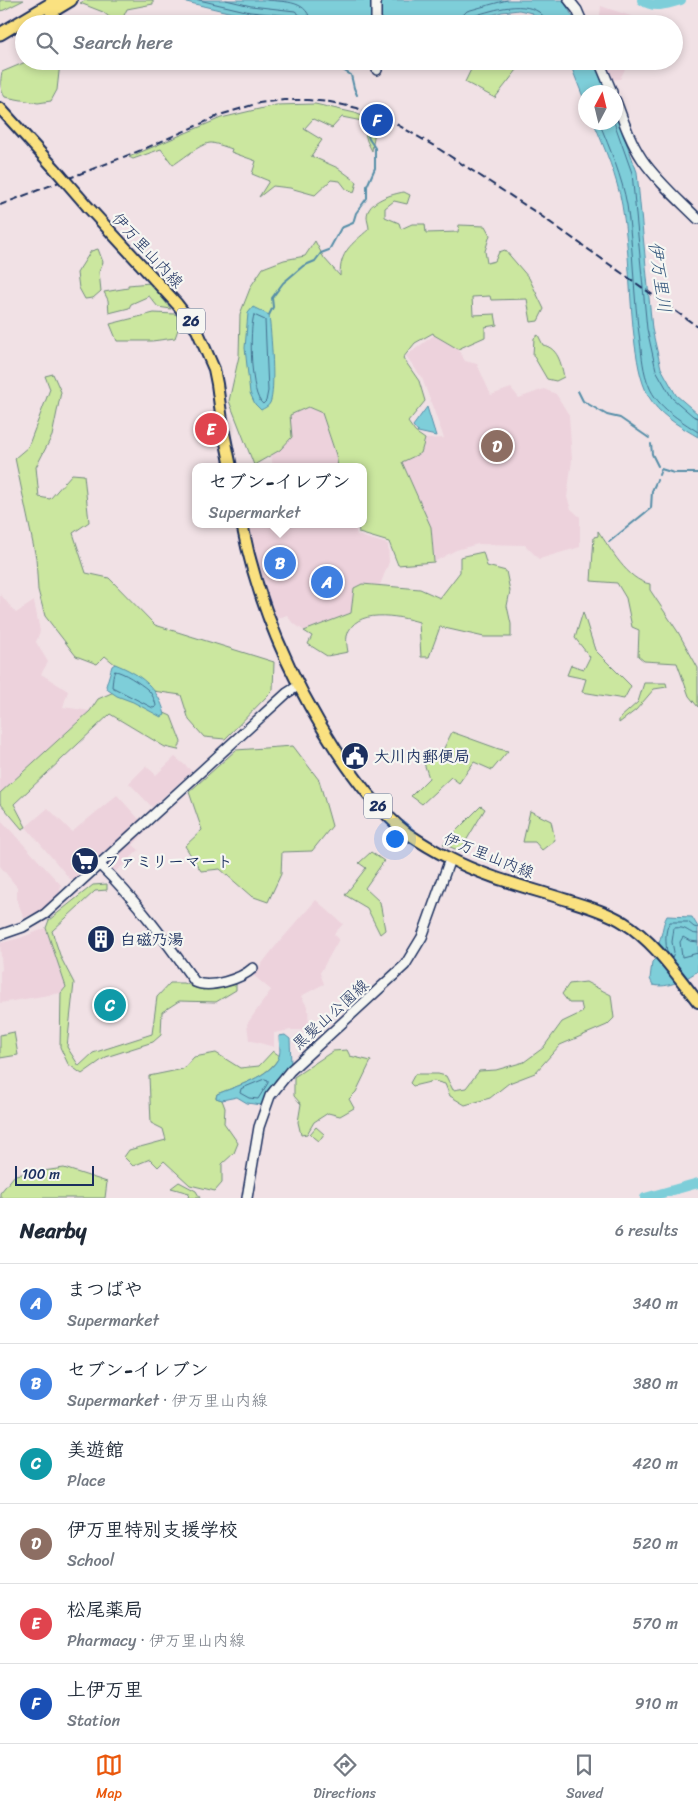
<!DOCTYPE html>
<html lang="en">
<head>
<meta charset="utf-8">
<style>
  body { margin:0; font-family:Sriracha,"Klee One",sans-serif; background:#f2f2f3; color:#1f2937 }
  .compass { position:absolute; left:578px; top:85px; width:45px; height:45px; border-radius:50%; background:#fff; box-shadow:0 2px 8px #0003; rotate:7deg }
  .scale { position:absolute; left:15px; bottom:12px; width:79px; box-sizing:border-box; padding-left:5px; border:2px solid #1b2f5e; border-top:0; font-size:14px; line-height:18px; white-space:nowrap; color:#1b2f5e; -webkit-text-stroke:4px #f6f6f2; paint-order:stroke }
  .you { position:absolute; left:394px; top:838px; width:18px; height:18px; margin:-12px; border:4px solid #fff; border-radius:50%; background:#1a73e8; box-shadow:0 0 0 8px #1a73e833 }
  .badge { display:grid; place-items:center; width:32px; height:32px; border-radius:50%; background:#ea580c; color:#fff; font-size:16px; font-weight:700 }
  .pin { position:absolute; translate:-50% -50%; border:2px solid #fff; box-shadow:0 1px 5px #0006 }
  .popup { position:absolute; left:192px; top:463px; width:175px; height:65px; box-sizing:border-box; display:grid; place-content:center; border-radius:10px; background:#fff; filter:drop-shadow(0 1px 4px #0005); font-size:16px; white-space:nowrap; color:#747a83 }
  .popup b { font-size:19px; color:#1f2937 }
  .popup::after { content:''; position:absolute; left:50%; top:100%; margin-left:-10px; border:10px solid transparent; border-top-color:#fff }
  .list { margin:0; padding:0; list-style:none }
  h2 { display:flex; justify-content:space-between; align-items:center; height:65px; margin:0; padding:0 20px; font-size:21px }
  h2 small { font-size:16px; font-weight:400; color:#747a83 }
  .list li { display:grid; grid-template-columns:32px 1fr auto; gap:15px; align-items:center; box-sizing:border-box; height:80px; padding:0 20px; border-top:1px solid #e0e1e3 }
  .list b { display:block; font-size:19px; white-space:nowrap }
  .list p { margin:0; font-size:16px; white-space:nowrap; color:#747a83 }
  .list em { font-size:16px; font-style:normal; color:#747a83 }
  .icon { flex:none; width:28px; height:28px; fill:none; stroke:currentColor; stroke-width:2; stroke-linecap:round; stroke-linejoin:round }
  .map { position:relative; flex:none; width:698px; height:1198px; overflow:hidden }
  .search { position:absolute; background:#fff; box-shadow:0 2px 8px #0003; left:15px; right:15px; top:15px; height:55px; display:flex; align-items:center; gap:12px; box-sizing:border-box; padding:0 18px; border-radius:28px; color:#747a83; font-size:19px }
  .sheet { height:545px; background:#fff }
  nav { display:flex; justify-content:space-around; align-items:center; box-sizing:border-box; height:70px; border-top:1px solid #e0e1e3; background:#fff; font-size:14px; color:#747a83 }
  nav a { display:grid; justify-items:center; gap:2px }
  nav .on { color:#ea580c }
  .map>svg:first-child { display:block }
  .built { fill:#edd2dc }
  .green { fill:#cbe79f; stroke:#738b7e }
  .water { fill:#7eced9; stroke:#568ea8 }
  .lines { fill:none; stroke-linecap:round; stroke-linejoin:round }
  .shore { stroke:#436f8f; stroke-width:1 }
  .stream { stroke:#568ea8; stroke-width:2 }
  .river { stroke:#7eced9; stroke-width:10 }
  .secondary-casing { stroke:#1b2f5e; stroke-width:12 }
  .primary-casing { stroke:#1b2f5e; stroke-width:14 }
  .highway-casing { stroke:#1b2f5e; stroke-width:15 }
  .secondary { stroke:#f6f6f2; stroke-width:9 }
  .primary { stroke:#fae180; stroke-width:10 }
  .highway { stroke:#fae180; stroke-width:11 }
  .rail { stroke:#1b2f5e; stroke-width:2; stroke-dasharray:8 4; stroke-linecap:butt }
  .primary-bridge-casing { stroke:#1b2f5e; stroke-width:14; stroke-linecap:butt }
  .primary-bridge { stroke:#fae180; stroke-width:10 }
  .labels { text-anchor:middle; stroke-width:4.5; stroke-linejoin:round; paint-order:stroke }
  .shield { fill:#f6f6f2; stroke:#5d6b8a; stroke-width:1 }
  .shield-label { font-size:15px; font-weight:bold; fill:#1b2f5e }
  .street-label { font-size:16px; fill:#1b2f5e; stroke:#f6f6f2 }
  .poi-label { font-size:16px; font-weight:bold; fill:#1b2f5e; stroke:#f6f6f2; text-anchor:start }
  .water-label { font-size:18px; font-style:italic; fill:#34577d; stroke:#f6f6f2 }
</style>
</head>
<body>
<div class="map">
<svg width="698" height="1198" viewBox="0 0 698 1198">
  <rect width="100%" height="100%" fill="#f1e1e5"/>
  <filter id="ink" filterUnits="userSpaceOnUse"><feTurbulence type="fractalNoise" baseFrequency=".02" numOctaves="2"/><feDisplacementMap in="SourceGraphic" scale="10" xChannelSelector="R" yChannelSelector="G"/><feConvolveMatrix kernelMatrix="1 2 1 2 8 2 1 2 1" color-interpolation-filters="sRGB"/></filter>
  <g filter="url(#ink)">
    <path class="built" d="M601,6L640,19L639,24H599Z
      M603,61H629L620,79L611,80Z
      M434,335L458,349L465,361L477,364L491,395L511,388L519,398L544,389L556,394L569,415L572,460L567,497L571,509L580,517V547L539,559L525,545L478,544L456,550L434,562L431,527L402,462L421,453L425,439L444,438L422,378L406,356Z
      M308,407L322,413L336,455L338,467H273L271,455L280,450L290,415Z
      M248,524H354L357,535L388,544L389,562L380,585L362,584L354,588L351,613L304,631L291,621L287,615L276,619L256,559Z
      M0,594L16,613L34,601L40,631L36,642L48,662L41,674L68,691L63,707L90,711L0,793Z
      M175,757L192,771L152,807L129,783L146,766L156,775Z
      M117,795L148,829L133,845L139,850L115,872L100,857L77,878L70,879L26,827L48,808L72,832Z
      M0,819L61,885L60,892L43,909L24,918L17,900V887L0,866Z
      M316,900L343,924L334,934L339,939L320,973L324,984L301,996L308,1008L309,1030H291L274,1033V1047L249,1040L247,1024L271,990L253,975L274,948Z
      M46,928L66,987L61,993L0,1003V971L2,970L0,943L20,938Z"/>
    <path class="green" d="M0,0H24L4,10L0,11Z
      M86,0H153V4L127,9L120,24H118L103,12L80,3Z
      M506,16L512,24H475Z
      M28,61H59L60,63L57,90L51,101L38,103L5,97C0,90 0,81 2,72Z
      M475,61H524L495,98L465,82Z
      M315,104L355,113L374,121L375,130L372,151L367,141L362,121L342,117L332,128L313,119L304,129L322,140L311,156L338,168L357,182L354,193L347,190L340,181L331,180L315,195L290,188L273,186L259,197L269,181L252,174L256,161L231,152L232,149C226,147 218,144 212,143C202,142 183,159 173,165L161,149L133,159L129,157L221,118L276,105Z
      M404,192L410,195L407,204L394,201L385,208V217L399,223L401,229L412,224H425L426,233L458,232L459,225L485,226L490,235L485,251L487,263L495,261L499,252L505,250L529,278L544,309L538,321L531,322L527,299L491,300L490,296L472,297L473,315L495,314L497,325L485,327V337L458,349L434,335L433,333L415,343L403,358L419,381L425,401L408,422L415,432L425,439L421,453L402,462L431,527L434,562L398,565L389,542L359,533L358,524H364V467H338L336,455L322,413L308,407L290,415L292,437L280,450L254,465L229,401L239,356L240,314L251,286L263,268L284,260L305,256L315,241L324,258L340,276C340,251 351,245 369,229C369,225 367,221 367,217C367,201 392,194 404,192Z
      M98,249L103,262L99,272L101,291L93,298L85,299L79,288L77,273L91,251Z
      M150,283L171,309L158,307L149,296L131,304L129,308L109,313L108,300L104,292L128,288V285Z
      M154,313L175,314L182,318L175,338L152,341H117L110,324Z
      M538,335L543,345C558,348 561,363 564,377L556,381L547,379L533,355L534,338Z
      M53,374L61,392L52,436L36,467L39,497L50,499L72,474L84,475L89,522L73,533L86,573L109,578L155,625L274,662L273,690L225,739L204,737L189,720L181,695L146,690L105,656L97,664L76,656L45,616L38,590L36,558L15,458L28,447L50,389L45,376Z
      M598,531C611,549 627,580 650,584V590L678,632L698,668V707L689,696L677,663L644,661L638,656L639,630L632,627L626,598L617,583L591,581L594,537L598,536Z
      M483,552L487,566L506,571L510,591L507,606L511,624V637H484L440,627L429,657H421L419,622C399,616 354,607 347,636C346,640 347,647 348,652L327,656L308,644L312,636L304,631L351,613L354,588L362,584L420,589L440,598L460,572V557Z
      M583,612L595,650L631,686L624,699L582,692L586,679L567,675L571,665L584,669L590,657L575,638Z
      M644,683H666L667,687L654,689L636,710L619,723V719L638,702Z
      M116,691L171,716L181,742L178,750L165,747L110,714L14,804L26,827L22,829L0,803V793L90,711L98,699Z
      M452,732L499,749L508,751L492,770L474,762L459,783L451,777L422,804L411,796L429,778L424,763L443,750Z
      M293,746L319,780L332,826L312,851L282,852L281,874L268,902L251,896L220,869L201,871L185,846L202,830L189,792L236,750Z
      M481,806L485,809L460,851L443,844Z
      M530,811L551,821L555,840L542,850L535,842H523Z
      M371,852L384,861L365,888L380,902L385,930L380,934L367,908L345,895L366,868L359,863Z
      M107,884V890L95,891L52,931L61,958L74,983L67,1047L79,1066L93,1053L152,1034L157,997L170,983H184L203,990L231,982L236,983V990L216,1002L179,1001L162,1012L161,1035L153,1042L106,1057L82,1074L68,1064L60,1047L61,993L66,987L46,928L49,920L93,885Z
      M586,982L611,995L614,1018L607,1025L560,1045L535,1073L509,1083L490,1098L465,1105L450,1096L445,1084L434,1081L413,1086L410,1083L415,1074H438L446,1076L453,1090L466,1088L479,1071L496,1070L524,1062L543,1048L562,1022L583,1012L581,1003H569L562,994L569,984Z
      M14,1032L18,1055L0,1058V1035Z
      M347,1050L350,1056L371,1061L356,1092L349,1099L354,1108L340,1116L328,1113L314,1122L307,1134L301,1135L298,1122L301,1104L294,1096V1077L333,1051Z
      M273,1051L280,1056C266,1079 241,1084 217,1094L216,1098L222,1100L225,1108L224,1123L238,1143L234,1153L222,1164V1183L215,1191L190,1185L164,1161L158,1167L150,1159L133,1166L124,1157L129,1150L166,1140L163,1129L151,1123L149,1076L183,1069L194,1057L216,1053L240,1068L259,1066Z
      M316,1127L324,1134L319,1141L310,1134Z
      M64,1168L107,1182L105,1198H0V1193L15,1175Z
      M179,1182L196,1191L200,1198H188L189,1193L171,1188Z"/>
    <path class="water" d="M178,0H563L577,24H545L532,13L519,10L502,12L464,24H315L249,17Z
      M569,61H594L607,92H586L585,102Z
      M616,114L637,172L652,329L661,368L676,395L698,414V437C683,428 664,418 653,403C641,387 638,365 635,345C629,299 630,250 622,205C617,177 605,149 594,123L616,122Z
      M253,307L269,315C271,332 276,390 270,403C268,407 264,408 261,410L255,404L250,393L245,348L248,313Z
      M427,407L436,436L418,432L413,426Z
      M115,664C140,674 159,688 165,715L161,717L133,702L117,696L108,690L106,686L112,666Z
      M667,916L692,917L698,927V971C686,979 668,989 653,985L650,979L652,962L662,952L659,942C663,933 662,925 667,916Z
      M285,1035L290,1039L291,1064L276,1079L261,1105L247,1103L237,1097L222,1100L216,1098L217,1094C234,1087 273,1076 279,1056C281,1051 279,1042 279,1036Z"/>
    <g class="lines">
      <path class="shore" d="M199,0L250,12L292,16L296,19L297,24
        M226,0L251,6L295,11L301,16L303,24
        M267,0C285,2 309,0 311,24
        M460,24L462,16L467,11L507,0
        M466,24L467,19L470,17C490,11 520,0 539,12C543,16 547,18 548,24
        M599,122C610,149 622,177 627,205C634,250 633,296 640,341C642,356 643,372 649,386C657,407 680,420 698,432
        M614,122L632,173L647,329L656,370L672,398L693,416L698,418
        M254,315L265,320L268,391L266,401L263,404C250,396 249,329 254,315Z
        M115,671C122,671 141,684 147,689C152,693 156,702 156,707L153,708L112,687L113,677Z
        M698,942L690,941L683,937L680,942L682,957L698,953
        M667,953C666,943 664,931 670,922H688L694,927L698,928
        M672,958L674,952L672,942L674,928C688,926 687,934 698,934
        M265,1079L268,1080V1083L258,1099L249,1098L240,1093L241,1089Z"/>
      <path class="stream" d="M328,61L351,75L354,88L357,95
        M269,315L273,307L272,298L283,283L303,266L315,261L321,253L329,250L341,228L353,223L356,213L367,198V186L375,168V148L369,139L363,118
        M578,391L583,401L607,415L620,418L649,438
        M651,444L652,454L658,466
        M659,475L661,469L674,473H698
        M609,542L651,508L652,491L657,480"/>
      <path class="river" d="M642,0C654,9 668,4 681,0
        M645,1198L698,1183"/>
      <g class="secondary-casing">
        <path id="secondary" d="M376,0V24
          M569,0L577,10L583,24
          M377,61V70
          M599,61L612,92
          M616,101C623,120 630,141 642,159C657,181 679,200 698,219
          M100,865C137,901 165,940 195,982C210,989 241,979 253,968
          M0,935L23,927L45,914L287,693L298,686
          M247,1198L259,1127L270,1096L290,1071L405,965L422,937L450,859"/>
      </g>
      <g class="primary-casing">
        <path id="primary" d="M0,108L56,170
          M88,207L177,304L197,330L214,369L217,384L223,428L231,467
          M242,524C258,606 291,680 336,750C356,780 378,810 407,833C420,842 435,851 449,858C485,877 529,888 567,900C586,906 607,912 623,922C654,941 676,974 698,1002"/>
      </g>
      <g class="highway-casing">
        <path id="highway" d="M51,12L71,0
          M0,34L57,0"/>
      </g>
      <use href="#secondary" class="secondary"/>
      <use href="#primary" class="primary"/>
      <use href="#highway" class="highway"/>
      <path class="rail" d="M0,205L144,149L223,114L259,103L284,100H308L330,102L357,108L396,124L436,147L537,213L698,327"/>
      <g class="primary-bridge-casing">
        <path id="primary-bridge" d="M56,170L88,207"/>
      </g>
      <use href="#primary-bridge" class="primary-bridge"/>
    </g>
  </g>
  <defs>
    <g id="civic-disc" transform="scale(1.4375)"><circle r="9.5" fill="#1b2f5e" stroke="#f6f6f2"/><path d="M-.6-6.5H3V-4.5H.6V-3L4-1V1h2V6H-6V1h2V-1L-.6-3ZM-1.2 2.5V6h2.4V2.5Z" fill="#fff"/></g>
    <g id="supermarket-disc" transform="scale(1.4375)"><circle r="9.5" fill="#1b2f5e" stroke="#f6f6f2"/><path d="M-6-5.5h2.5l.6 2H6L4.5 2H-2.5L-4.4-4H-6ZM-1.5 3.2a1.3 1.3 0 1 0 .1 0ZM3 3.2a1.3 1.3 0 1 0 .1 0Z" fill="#fff"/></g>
    <g id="building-disc" transform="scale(1.4375)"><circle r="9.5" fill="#1b2f5e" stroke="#f6f6f2"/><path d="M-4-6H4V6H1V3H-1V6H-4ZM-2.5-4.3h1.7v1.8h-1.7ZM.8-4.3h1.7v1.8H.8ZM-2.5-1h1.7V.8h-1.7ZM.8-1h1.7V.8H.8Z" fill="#fff"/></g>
  </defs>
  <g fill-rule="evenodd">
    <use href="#civic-disc" x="355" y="756"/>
    <use href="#supermarket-disc" x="85" y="861"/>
    <use href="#building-disc" x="101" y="939"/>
  </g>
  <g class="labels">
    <g class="shield">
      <rect x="177" y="308.5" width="28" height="25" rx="4"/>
      <rect x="364" y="793.5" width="28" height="25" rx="4"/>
    </g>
    <g class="shield-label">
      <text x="191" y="326">26</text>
      <text x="378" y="811">26</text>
    </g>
    <g class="street-label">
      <text transform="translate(148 250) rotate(47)" y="6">伊万里山内線</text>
      <text transform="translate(489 855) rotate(22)" y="6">伊万里山内線</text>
      <text transform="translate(330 1014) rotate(-42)" y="6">黒髪山公園線</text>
    </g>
    <g class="poi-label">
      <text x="374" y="762">大川内郵便局</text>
      <text x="104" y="867">ファミリーマート</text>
      <text x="120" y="945">白磁乃湯</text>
    </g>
    <g class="water-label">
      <text transform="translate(660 277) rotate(82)" y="6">伊万里川</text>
    </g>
  </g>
</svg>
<svg class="compass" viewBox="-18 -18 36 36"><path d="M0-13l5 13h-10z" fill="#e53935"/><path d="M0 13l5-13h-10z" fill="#747a83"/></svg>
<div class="scale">100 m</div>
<div class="you"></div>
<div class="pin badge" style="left:327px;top:582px;background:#3f7fe0">A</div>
<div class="pin badge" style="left:280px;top:563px;background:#3f7fe0">B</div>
<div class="popup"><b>セブン-イレブン</b>Supermarket</div>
<div class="pin badge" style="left:110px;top:1005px;background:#0f9aa8">C</div>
<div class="pin badge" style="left:497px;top:446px;background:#8d6e63">D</div>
<div class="pin badge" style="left:211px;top:429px;background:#e0444e">E</div>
<div class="pin badge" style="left:377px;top:120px;background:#1a4fb4">F</div>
<div class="search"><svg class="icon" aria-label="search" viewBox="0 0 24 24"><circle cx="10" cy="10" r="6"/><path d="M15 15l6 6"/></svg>Search here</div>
</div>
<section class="sheet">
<h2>Nearby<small>6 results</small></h2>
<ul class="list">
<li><span class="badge" style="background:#3f7fe0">A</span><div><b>まつばや</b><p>Supermarket</p></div><em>340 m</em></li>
<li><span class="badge" style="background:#3f7fe0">B</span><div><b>セブン-イレブン</b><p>Supermarket · 伊万里山内線</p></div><em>380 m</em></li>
<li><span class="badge" style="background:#0f9aa8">C</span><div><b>美遊館</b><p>Place</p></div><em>420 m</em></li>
<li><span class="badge" style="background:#8d6e63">D</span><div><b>伊万里特別支援学校</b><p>School</p></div><em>520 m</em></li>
<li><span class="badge" style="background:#e0444e">E</span><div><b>松尾薬局</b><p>Pharmacy · 伊万里山内線</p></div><em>570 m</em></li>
<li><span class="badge" style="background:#1a4fb4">F</span><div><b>上伊万里</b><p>Station</p></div><em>910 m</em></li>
</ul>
</section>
<nav>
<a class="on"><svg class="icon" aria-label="map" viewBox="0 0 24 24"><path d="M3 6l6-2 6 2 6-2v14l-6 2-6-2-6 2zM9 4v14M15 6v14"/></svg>Map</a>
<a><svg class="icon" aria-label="directions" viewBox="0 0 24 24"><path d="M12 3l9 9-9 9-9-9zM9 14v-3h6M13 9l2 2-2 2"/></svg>Directions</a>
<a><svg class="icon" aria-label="saved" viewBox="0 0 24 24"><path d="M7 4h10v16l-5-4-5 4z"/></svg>Saved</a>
</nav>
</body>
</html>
